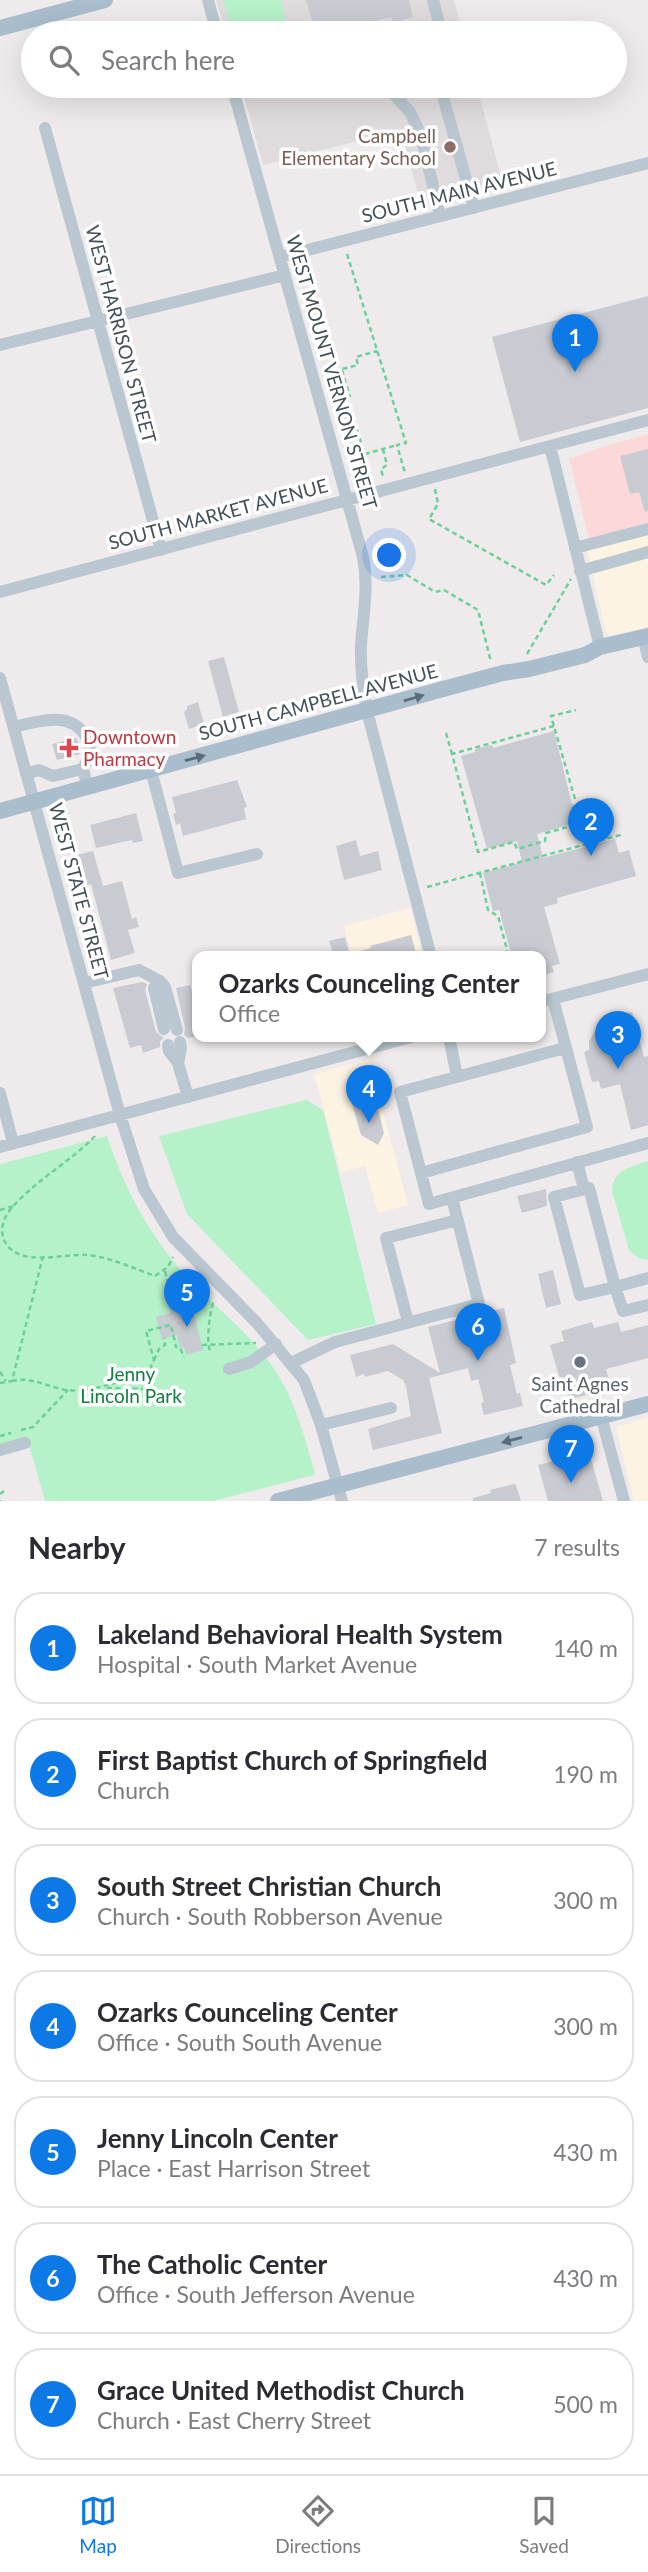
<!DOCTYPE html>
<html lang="en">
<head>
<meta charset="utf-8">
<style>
  body { margin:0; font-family:Lato,sans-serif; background:#f2f2f3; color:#2b2b33 }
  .you { position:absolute; left:390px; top:556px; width:24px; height:24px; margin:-18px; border:5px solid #fff; border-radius:50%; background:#1a73e8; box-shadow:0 0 0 10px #1a73e833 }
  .badge { display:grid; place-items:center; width:46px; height:46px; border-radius:50%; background:#0d79e7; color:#fff; font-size:23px; font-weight:700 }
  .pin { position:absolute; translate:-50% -58px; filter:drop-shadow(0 2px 4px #0008) }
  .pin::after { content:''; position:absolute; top:37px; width:24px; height:21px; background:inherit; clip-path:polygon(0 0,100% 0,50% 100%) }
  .popup { position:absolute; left:192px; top:951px; width:354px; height:91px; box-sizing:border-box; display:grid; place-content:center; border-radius:14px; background:#fff; filter:drop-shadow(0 2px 5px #0005); font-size:23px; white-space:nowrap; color:#7c7c81 }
  .popup b { font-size:26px; color:#2b2b33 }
  .popup::after { content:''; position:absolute; left:50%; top:100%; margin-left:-14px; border:14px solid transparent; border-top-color:#fff }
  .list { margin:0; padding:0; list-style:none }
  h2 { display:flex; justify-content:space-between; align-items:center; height:91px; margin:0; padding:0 28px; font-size:30px }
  h2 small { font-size:23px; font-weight:400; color:#7c7c81 }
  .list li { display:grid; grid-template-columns:46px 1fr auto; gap:21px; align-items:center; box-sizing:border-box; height:112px; margin:0 14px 14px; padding:0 14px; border:2px solid #e1e1e2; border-radius:28px }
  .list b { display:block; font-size:26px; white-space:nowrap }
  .list p { margin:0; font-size:23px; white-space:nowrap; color:#7c7c81 }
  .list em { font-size:23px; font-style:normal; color:#7c7c81 }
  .icon { flex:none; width:38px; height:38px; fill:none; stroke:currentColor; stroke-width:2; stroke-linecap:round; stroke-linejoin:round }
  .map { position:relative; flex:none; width:648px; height:1501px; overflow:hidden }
  .search { position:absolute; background:#fff; box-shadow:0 7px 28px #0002; left:21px; right:21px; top:21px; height:77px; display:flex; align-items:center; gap:18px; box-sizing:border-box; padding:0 24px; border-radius:38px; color:#7c7c81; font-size:26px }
  .sheet { height:973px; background:#fff }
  nav { display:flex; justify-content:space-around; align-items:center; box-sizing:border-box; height:98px; border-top:2px solid #e1e1e2; background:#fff; font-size:19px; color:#7c7c81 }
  nav a { display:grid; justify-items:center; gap:4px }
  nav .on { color:#0d79e7 }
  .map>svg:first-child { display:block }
  .commercial { fill:#fdf3e2 }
  .education { fill:#e0dcde }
  .medical { fill:#fcd9d8 }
  .green { fill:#b5f1c9 }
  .building { fill:#c8cbd1 }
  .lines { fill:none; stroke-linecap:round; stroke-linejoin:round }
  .path { stroke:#6cd199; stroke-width:2.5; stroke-dasharray:5 3.5; stroke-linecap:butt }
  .minor { stroke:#bbc7d0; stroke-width:12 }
  .major { stroke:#a9bdcd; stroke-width:16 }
  .oneway { fill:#5c6b77 }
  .education-dot { fill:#8d6e63; stroke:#fff; stroke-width:2.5 }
  .health-dot { fill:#e0444e; stroke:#fff; stroke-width:2.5 }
  .worship-dot { fill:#6b7280; stroke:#fff; stroke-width:2.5 }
  .labels { text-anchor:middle; stroke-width:7; stroke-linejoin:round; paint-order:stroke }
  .education-label { font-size:19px; fill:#785e54; stroke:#fff; text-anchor:end }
  .street-label { font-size:19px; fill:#43505a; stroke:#fff }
  .health-label { font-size:19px; fill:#be3a42; stroke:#fff; text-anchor:start }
  .park-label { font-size:19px; fill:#107f41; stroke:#fff }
  .worship-label { font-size:19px; fill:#5b616d; stroke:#fff }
</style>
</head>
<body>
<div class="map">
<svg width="648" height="1501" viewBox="0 0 648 1501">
  <rect width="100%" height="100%" fill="#efebec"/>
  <path class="commercial" d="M648,533V627L610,636L606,632L587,550Z
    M410,908L423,957H352L344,926Z
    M369,1059L408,1205L378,1213L365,1166L341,1172L314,1074Z
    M648,1417V1501H634L616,1427Z"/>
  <path class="education" d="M216,0H454L463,33H226Z
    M241,86H477L504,188L422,209L401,130L263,165Z"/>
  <path class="medical" d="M648,434V523L589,539L569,459L602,447Z"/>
  <path class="green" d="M223,0H281L286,22L289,21L292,33H233Z
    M306,1100L323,1110L376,1324L308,1340L187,1214L159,1136Z
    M107,1136C126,1194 154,1243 196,1287C224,1314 256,1340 277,1373C296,1404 305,1438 315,1473L314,1475L213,1501H45L27,1438L0,1445V1164Z
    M648,1161V1260L638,1258L629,1250L612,1191C612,1170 631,1167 648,1161Z"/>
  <path class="building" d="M306,0H409L413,17L393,23L391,17L338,31L339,33H293L292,30L313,24Z
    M648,296V408L520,442L492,337Z
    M648,449V511L645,512L639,492L630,494L620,456Z
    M224,657L239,712L223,717L208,661Z
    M198,702L204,724L189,729L184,712L187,709V706Z
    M554,731L572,804H574L579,822L537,834L543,858L615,839L619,853L629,850L636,876L557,898L558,903L544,907L560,964L552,966L554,972L541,976V957H512L499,910L493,911L483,873L522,862L517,841L487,849L461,756L475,752V749L492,745L493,748Z
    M76,738L81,747L80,754L57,760L52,744Z
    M237,780L247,807L244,808L246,819L183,836L180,823L176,825L173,814L176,813L172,797Z
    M136,813L143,841L133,843L132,840L96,848L90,825Z
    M356,840L360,856L378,851L382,870L344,880L336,846Z
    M93,851L103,886L122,881L132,919L136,917L139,927L128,930L135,953L111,960L91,884L77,888L69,857Z
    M411,935L417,957H352V953L371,948L370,946Z
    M345,937L350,957H334L329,941Z
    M142,982L147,984L145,990L156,1032L164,1038L160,1041V1047L143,1053L141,1045L130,1048L113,988Z
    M190,985L198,1012V1036L188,1038L184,1035L185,1028L176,988Z
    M632,1012L644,1057L648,1056V1125L631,1130L620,1084L601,1089L599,1081L592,1082L584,1052L589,1050V1041L595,1031L603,1026L602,1020Z
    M375,1098L384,1133L378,1145L361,1135L352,1104Z
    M546,1189L547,1206L522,1213L517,1196Z
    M553,1270L561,1304L546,1308L538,1274Z
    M189,1294L203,1350L186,1355L184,1347L180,1348L177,1335L162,1339L156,1317L171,1313L167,1299Z
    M504,1308L516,1363L510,1365L517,1394L520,1393L523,1406L484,1415L481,1403L484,1402L478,1379L471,1381L468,1368L429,1378L442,1433L373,1450L368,1429L411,1416L406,1386L403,1380L388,1371L365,1377L364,1374L356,1377L350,1355L393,1344L440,1373L428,1327Z
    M592,1322L594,1328L618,1322L621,1332L648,1325V1358L606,1369L609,1380L604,1382L606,1389L569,1400L567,1392L564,1393L550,1345L564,1341L561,1331Z
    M589,1452L603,1501H548L538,1465Z
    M514,1484L516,1485L521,1501H473V1498L491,1493L490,1490Z"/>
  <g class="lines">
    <path class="path" d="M347,254L406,443L397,445L405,473
      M342,370L350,397
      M326,373L358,365L356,357L377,351
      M330,402L346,397L365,454L397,445
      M383,449L387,465L381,469L383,477
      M435,489L438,504L429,519L546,585L554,575
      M381,577L407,575L435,592L444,590L478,610L491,662
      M527,654L571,579
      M554,726L452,754L478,852L514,842L517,849L545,841L546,833L585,822
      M446,733L452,754
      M575,799L551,716L576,710
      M480,873L488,910L498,916L509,957
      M427,887L624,834
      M95,1136C69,1163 34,1181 10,1210C3,1219 0,1229 4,1240C18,1269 62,1253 88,1255C112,1258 133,1268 155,1276L168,1267L173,1257
      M0,1210L14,1206
      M165,1271L171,1297
      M202,1345L256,1343
      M210,1350C206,1343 210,1308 214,1301
      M154,1360L159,1349L165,1345L164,1338
      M0,1372L6,1381
      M12,1381C30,1376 48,1387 66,1390C93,1393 128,1379 152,1369L151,1366L154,1360L146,1331L171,1325L176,1347L180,1348L184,1357
      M0,1383L12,1381L43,1256
      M107,1388L147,1389
      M21,1430L33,1427L68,1390
      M0,1436L11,1433
      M0,1494L4,1491
      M0,1500V1501"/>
    <path class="minor" d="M208,0L217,33
      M433,0L439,23L433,33
      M232,86L363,557C369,587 363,615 361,645C360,668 363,689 367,711L431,957
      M386,86L410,112L421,135L440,216
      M440,86L474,208
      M45,128L161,550
      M280,257L648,163
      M0,345L285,275
      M550,446L600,647
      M575,548L648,529
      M580,571L648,552
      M0,592L648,420
      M643,637L648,657
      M0,678L120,1115L144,1189L173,1237L257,1323L304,1380L321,1425L342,1501
      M14,727C37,721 72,710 86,737C93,750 89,757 83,769
      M151,770L178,873L257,854
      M26,774L39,770L53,776L83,769L85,777
      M160,981L154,988L164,1029
      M84,983L139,970L160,981L165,987L177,1030
      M540,1002L648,974
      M449,1037L457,1076
      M168,1045L169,1051L178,1063L188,1097
      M565,1048L400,1092L429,1204L648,1143
      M178,1063L181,1049L180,1042
      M0,1093L13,1143
      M0,1147L411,1037
      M577,1162L584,1189
      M421,1173L587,1127L553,999
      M589,1188L615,1287L580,1295L554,1197Z
      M648,1278L615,1287L623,1311L648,1305
      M408,1322L386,1238L458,1220
      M291,1363L335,1342L479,1304L452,1198
      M229,1369L251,1362L276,1344
      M601,1416L624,1501
      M321,1425L391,1408
      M0,1450L25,1443"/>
    <path class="major" d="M0,28L105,0
      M0,811L443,689L503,673L529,669L585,655L600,647L648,636
      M278,1501L648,1404"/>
  </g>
  <defs><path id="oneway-solid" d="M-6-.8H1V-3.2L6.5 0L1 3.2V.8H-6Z" transform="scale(1.75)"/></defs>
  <g class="oneway">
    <use href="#oneway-solid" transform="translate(414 698) rotate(-16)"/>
    <use href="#oneway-solid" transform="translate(195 758) rotate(-15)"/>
    <use href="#oneway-solid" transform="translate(512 1440) rotate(165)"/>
  </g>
  <circle class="education-dot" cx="450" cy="147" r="7"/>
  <path class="health-dot" d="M65.5 737.5h7v7h7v7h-7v7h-7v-7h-7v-7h7z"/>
  <circle class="worship-dot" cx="580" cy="1362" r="7"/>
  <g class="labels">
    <g class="education-label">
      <text x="436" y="143">Campbell<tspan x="436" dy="22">Elementary School</tspan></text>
    </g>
    <g class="street-label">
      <text transform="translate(459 192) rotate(-14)" y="7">SOUTH MAIN AVENUE</text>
      <text transform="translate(121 334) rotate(75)" y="7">WEST HARRISON STREET</text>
      <text transform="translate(332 372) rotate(74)" y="7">WEST MOUNT VERNON STREET</text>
      <text transform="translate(218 514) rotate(-15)" y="7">SOUTH MARKET AVENUE</text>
      <text transform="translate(318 702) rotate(-15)" y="7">SOUTH CAMPBELL AVENUE</text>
      <text transform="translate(79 891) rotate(75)" y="7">WEST STATE STREET</text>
    </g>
    <g class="health-label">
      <text x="83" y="744">Downtown<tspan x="83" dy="22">Pharmacy</tspan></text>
    </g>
    <g class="park-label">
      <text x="131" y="1381">Jenny<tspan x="131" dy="22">Lincoln Park</tspan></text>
    </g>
    <g class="worship-label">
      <text x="580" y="1391">Saint Agnes<tspan x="580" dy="22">Cathedral</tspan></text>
    </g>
  </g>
</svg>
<div class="you"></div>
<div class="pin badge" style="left:575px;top:372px">1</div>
<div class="pin badge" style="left:591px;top:856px">2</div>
<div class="pin badge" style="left:618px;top:1069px">3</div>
<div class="pin badge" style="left:369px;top:1123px">4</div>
<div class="popup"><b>Ozarks Counceling Center</b>Office</div>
<div class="pin badge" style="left:187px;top:1327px">5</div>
<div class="pin badge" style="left:478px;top:1361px">6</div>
<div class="pin badge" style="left:571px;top:1483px">7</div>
<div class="search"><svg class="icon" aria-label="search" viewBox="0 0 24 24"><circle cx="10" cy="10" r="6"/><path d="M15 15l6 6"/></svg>Search here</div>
</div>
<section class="sheet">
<h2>Nearby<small>7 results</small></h2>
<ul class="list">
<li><span class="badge">1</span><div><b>Lakeland Behavioral Health System</b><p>Hospital · South Market Avenue</p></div><em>140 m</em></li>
<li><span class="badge">2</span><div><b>First Baptist Church of Springfield</b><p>Church</p></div><em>190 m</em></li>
<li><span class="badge">3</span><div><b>South Street Christian Church</b><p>Church · South Robberson Avenue</p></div><em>300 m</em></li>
<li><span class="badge">4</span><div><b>Ozarks Counceling Center</b><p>Office · South South Avenue</p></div><em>300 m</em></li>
<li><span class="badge">5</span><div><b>Jenny Lincoln Center</b><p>Place · East Harrison Street</p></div><em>430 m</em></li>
<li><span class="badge">6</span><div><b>The Catholic Center</b><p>Office · South Jefferson Avenue</p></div><em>430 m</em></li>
<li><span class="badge">7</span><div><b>Grace United Methodist Church</b><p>Church · East Cherry Street</p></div><em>500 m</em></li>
</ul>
</section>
<nav>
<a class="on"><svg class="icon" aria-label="map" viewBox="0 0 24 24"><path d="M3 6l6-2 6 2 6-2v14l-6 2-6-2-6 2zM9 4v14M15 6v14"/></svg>Map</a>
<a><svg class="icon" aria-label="directions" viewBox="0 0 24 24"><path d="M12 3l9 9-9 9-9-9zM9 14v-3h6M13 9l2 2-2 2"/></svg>Directions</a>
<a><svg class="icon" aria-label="saved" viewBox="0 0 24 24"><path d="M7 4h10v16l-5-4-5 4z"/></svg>Saved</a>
</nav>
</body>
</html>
